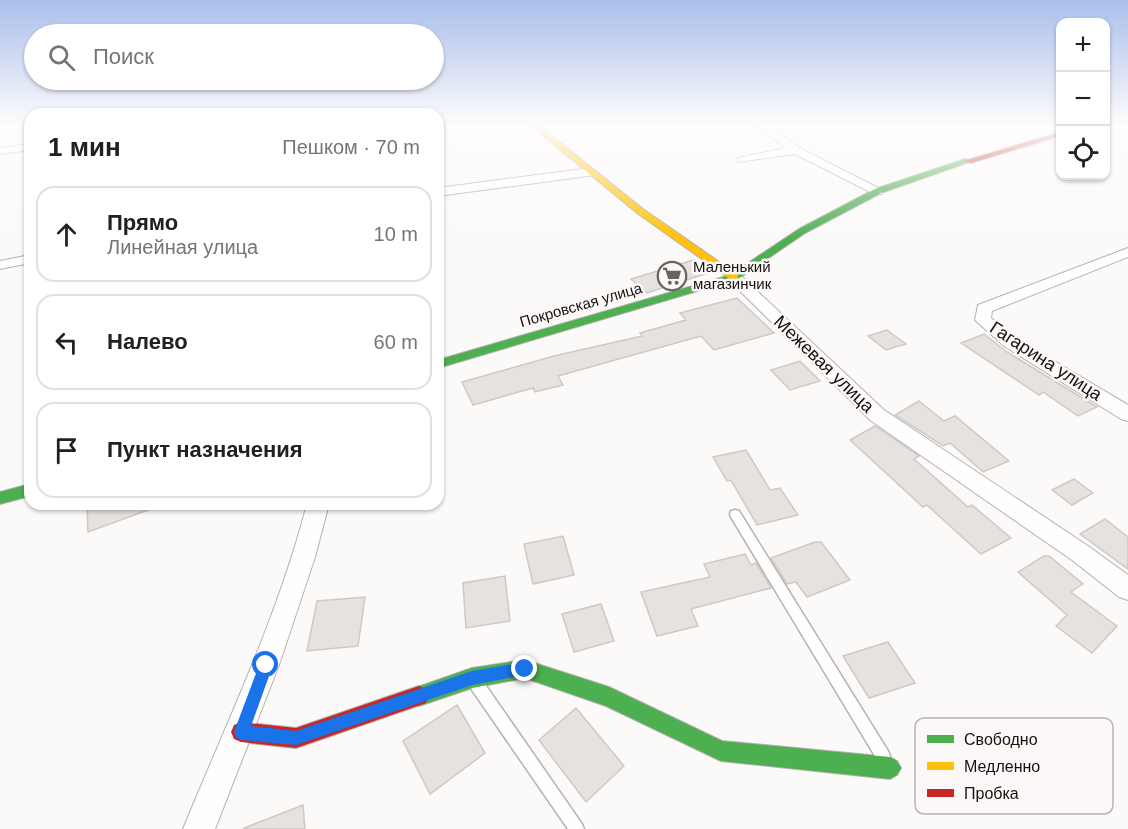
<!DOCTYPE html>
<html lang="ru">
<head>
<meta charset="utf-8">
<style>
  body { margin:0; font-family:Arial,sans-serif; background:#f6f6f6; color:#202124 }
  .controls { position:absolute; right:18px; top:18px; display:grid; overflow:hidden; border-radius:12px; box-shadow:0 2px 4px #0004 }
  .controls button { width:54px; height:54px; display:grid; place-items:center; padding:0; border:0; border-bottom:2px solid #e0e0e0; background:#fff; color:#202124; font:30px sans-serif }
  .stop { position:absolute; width:18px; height:18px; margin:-14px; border:4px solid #1a73e8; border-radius:50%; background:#fff }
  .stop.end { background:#1a73e8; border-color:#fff; box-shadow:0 2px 6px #0008 }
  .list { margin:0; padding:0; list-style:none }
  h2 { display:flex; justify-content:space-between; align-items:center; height:78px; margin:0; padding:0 24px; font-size:26px }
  h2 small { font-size:20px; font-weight:400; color:#757577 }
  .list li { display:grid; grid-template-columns:39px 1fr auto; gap:18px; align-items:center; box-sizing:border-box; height:96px; margin:0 12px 12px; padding:0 12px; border:2px solid #e0e0e0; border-radius:18px }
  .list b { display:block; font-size:22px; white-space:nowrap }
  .list p { margin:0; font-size:20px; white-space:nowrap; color:#757577 }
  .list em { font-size:20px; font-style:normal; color:#757577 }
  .icon { flex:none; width:33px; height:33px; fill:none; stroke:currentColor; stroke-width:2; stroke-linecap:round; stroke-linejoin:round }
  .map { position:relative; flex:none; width:1128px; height:829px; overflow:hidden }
  .search { position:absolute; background:#fff; box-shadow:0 2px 4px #0004; left:24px; top:24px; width:420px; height:66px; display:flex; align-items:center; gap:15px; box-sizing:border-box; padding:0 21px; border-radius:33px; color:#757577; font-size:22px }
  .panel { position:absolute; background:#fff; box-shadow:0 2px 4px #0004; left:24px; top:108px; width:420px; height:402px; border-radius:18px }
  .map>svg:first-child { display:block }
  .building { fill:#e6e2df; stroke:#cec9c6; stroke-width:1.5 }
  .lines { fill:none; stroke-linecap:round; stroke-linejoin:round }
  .lane-casing { stroke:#b6b0af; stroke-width:3 }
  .street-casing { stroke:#b6b0af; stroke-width:2 }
  .fast-casing { stroke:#b6b0af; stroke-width:2 }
  .slow-casing { stroke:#b6b0af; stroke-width:2 }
  .jam-casing { stroke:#b6b0af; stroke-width:2 }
  .lane { fill:#fffefe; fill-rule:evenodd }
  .street { fill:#fffefe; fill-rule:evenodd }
  .fast { fill:#4caf50; fill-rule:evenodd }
  .slow { fill:#ffc107; fill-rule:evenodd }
  .jam { fill:#c62828; fill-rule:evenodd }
  .route { fill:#1a73e8 }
  .labels { text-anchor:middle; stroke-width:5; stroke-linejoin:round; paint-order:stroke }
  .far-poi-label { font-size:15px; fill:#18100f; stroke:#fdf8f8; text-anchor:start }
  .far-street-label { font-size:15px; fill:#18100f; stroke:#fdf8f8 }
  .street-label { font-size:18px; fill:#18100f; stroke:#fdf8f8 }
  .key { fill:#fdf8f8; stroke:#b8b2b2; stroke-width:1.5 }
  .key-label { font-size:16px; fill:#18100f }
</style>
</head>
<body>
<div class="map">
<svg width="1128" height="829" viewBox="0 0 1128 829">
  <rect width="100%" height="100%" fill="#fcf9f9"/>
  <path class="building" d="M693,260L711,272L647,293L631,279Z
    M737,298L774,333L714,350L701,336L558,376L563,385L535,392L533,388L473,405L462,382L554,356L642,336L640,333L686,320L680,313Z
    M887,330L906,344L886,350L868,336Z
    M984,334L1007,352L1097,407L1078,416L1043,392L1039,395L961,343Z
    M800,361L820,381L790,390L771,370Z
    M919,401L944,421L955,416L1009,461L983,472L950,443L943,446L895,415Z
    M875,426L919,456L914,459L968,507L972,505L1011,538L981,554L927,505L923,507L850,440Z
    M746,450L770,490L780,488L798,515L757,525L731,480L727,481L713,457Z
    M1074,479L1093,493L1072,505L1052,490Z
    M87,504H159V506L88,532Z
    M1105,519L1128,537V569L1080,534Z
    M563,536L574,575L533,584L524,544Z
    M815,542H821L850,580L807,597L796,582L787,584L771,558Z
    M745,554L751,565L756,563L771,588L691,609L698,626L657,636L641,592L710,577L704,564Z
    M1044,556H1049L1083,584L1071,592L1117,626L1092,653L1056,626L1067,615L1018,572Z
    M505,576L510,621L466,628L463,583Z
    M365,597L358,646L307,651L317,601Z
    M601,604L614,641L574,652L562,614Z
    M888,642L915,683L869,698L843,656Z
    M457,705L485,753L430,794L403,741Z
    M576,708L624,766L586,802L539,740Z
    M303,805L305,829H244V828Z"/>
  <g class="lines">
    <g class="lane-casing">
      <path id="lane" d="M735,510L739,511L888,751L890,756L888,761L883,763L878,761L731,517L730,514L731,511Z
        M477,679L482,680L582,824L584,829H568L472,690L471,685L472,680Z"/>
    </g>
    <g class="street-casing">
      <path id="street" d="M753,124H766L800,148L884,191L882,194H874L795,154L738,162V158L786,148Z
        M30,144V150L0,154V148Z
        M591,168L597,172L595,175L438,196V188Z
        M1128,248V257L992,311L991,318L1016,338L1128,405V421L1121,419L1004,346L975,320L978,305Z
        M30,255V263L0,269V261Z
        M734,272L739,274L884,410L1088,546L1128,575V600L1119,597L1072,560L870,420L729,280L726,277Z
        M307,504H329L315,557L279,665L215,829H183C227,722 278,616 307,504Z"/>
    </g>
    <g class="fast-casing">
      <path id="fast" d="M965,159L972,161L881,193L805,233L738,279L438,368V360L730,275L799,229L875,189Z
        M30,484V496L0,504V492Z
        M525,660L609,687L722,741L890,757L897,761L901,768L897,775L890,779L721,761L606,706L525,678L472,688L419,706L412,703L409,696L412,689L472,668Z"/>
    </g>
    <g class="slow-casing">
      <path id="slow" d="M529,124H537L643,209L738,275V279H730L637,213Z"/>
    </g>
    <g class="jam-casing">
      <path id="jam" d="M1060,132V136L971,163L964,161Z
        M419,686L426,689L429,696L426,703L296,748L241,742L234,739L231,732L234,725L241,722L296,728Z"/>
    </g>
    <use href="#lane" class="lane"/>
    <use href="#street" class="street"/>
    <use href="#fast" class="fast"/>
    <use href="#slow" class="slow"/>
    <use href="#jam" class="jam"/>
  </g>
  <linearGradient id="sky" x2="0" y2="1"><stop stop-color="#aabeeb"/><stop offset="0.52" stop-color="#fefcfc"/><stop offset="1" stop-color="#fefcfc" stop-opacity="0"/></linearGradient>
  <rect width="1128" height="240" fill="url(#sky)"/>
  <path class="route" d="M266,658L271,660L273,665L251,726L296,731L472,671L525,662L530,664L532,669L530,673L525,675L472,685L296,745L241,740L236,737L234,732L261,660Z"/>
  <defs>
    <g id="supermarket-ring" transform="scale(1.5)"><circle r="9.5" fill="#fdf8f8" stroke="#686261" stroke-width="1.5"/><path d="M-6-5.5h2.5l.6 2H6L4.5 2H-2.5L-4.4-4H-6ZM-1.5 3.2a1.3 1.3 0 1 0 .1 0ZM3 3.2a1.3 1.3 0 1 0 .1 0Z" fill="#686261"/></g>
  </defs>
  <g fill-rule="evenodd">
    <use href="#supermarket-ring" x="672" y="276"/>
  </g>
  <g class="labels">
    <g class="far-poi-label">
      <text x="693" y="272">Маленький<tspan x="693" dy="17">магазинчик</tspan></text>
    </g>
    <g class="far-street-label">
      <text transform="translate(581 305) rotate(-16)" y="5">Покровская улица</text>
    </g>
    <g class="street-label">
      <text transform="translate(1046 361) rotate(33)" y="6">Гагарина улица</text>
      <text transform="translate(824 364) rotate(44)" y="6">Межевая улица</text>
    </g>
  </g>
  <rect x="915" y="718" width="198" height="96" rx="9" class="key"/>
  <rect x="927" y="735" width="27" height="8" fill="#4caf50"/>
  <rect x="927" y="762" width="27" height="8" fill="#ffc107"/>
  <rect x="927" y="789" width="27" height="8" fill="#c62828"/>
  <g class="key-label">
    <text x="964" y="745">Свободно</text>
    <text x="964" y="772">Медленно</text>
    <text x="964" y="799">Пробка</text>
  </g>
</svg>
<div class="controls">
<button>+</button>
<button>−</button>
<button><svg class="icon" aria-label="locate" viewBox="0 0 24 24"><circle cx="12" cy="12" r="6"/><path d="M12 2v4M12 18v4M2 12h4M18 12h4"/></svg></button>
</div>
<div class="stop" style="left:266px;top:665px"></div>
<div class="stop end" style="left:525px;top:669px"></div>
<div class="search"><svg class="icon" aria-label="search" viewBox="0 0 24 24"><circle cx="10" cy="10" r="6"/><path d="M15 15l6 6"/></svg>Поиск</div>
<section class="panel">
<h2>1 мин<small>Пешком · 70 m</small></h2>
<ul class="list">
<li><svg class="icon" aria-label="ahead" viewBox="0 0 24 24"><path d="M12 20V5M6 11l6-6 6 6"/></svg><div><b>Прямо</b><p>Линейная улица</p></div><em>10 m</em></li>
<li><svg class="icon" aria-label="left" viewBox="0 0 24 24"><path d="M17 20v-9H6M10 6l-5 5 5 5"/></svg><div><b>Налево</b></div><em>60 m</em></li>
<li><svg class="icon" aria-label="arrive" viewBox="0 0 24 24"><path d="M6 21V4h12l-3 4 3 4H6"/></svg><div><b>Пункт назначения</b></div></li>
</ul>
</section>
</div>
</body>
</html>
